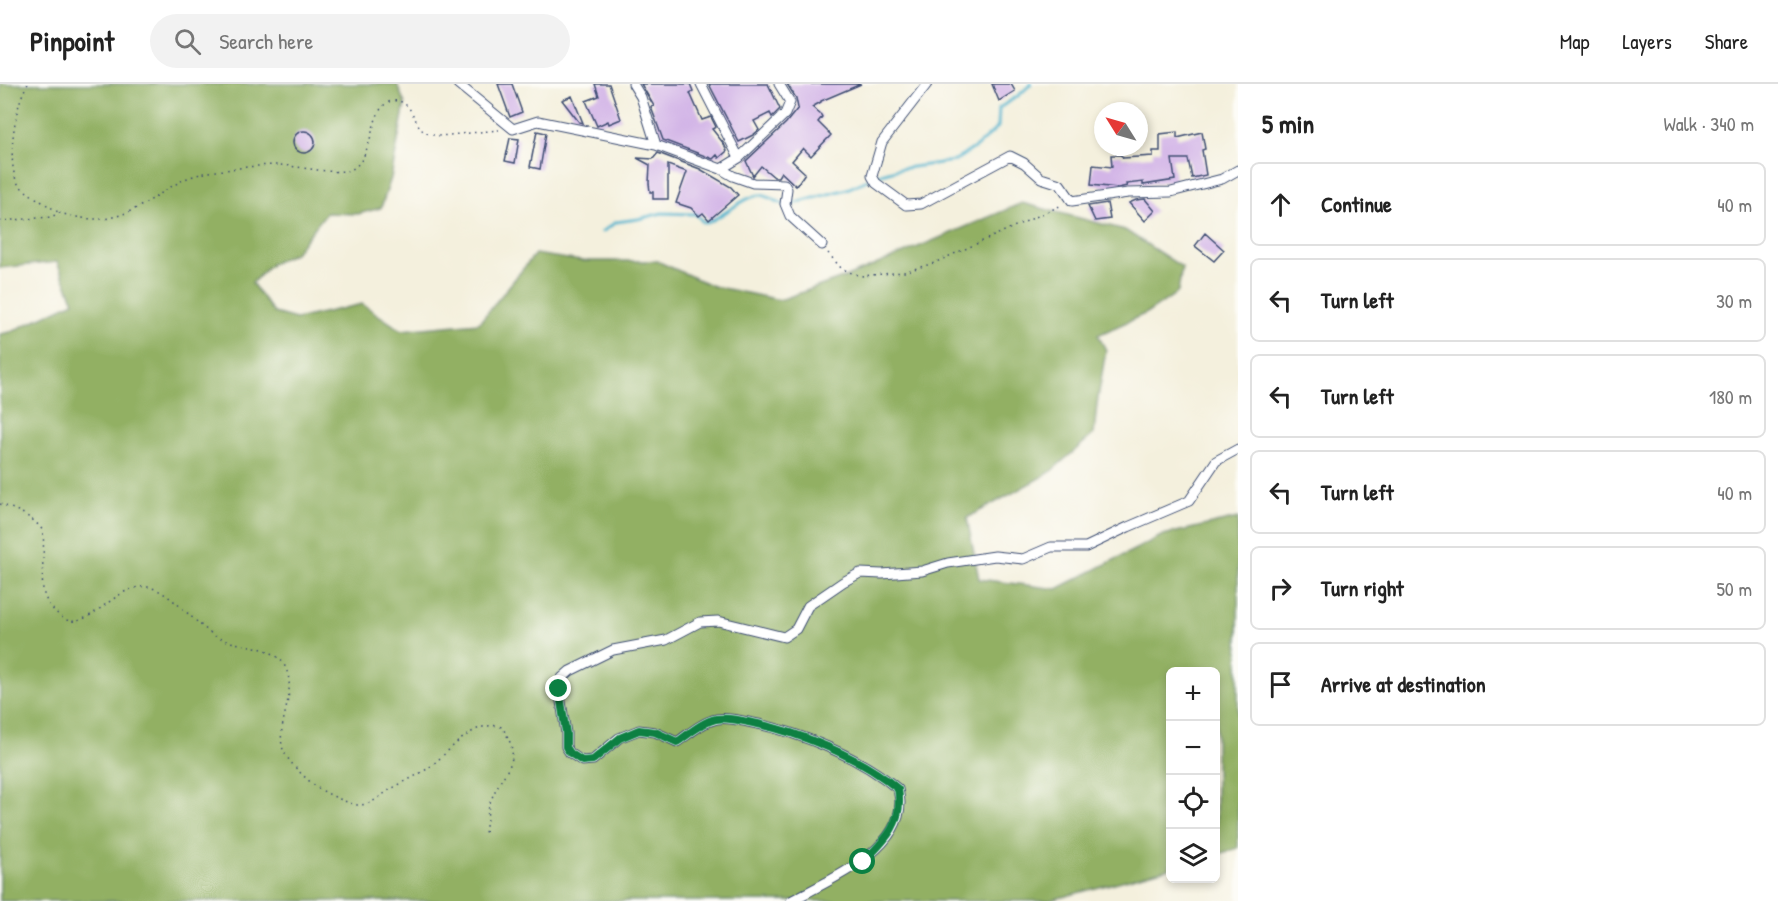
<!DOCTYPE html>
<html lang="en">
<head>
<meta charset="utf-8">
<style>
  body { margin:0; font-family:"Patrick Hand",sans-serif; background:#f2f2f2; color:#222 }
  .controls { position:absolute; right:18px; bottom:18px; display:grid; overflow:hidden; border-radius:9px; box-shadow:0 3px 9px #0003 }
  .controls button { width:54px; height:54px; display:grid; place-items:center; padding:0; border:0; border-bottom:2px solid #e0e0e0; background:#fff; color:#222; font:30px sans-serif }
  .compass { position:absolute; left:1094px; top:18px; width:54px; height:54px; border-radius:50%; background:#fff; box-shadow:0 3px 9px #0003; rotate:307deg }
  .stop { position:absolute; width:18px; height:18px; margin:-14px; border:4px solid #0b8043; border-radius:50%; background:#fff }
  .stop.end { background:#0b8043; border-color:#fff; box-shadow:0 2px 6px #0008 }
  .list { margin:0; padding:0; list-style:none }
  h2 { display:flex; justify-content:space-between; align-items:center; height:78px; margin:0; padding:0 24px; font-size:26px }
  h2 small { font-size:20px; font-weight:400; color:#767676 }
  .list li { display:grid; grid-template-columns:39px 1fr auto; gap:18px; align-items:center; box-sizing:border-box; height:84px; margin:0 12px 12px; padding:0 12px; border:2px solid #e0e0e0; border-radius:9px }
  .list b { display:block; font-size:22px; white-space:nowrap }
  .list em { font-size:20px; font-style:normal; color:#767676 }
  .icon { flex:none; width:33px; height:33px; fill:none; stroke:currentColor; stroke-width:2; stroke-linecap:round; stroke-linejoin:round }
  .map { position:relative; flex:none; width:1238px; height:817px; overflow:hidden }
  header { display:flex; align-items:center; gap:36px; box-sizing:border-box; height:84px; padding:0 30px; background:#fff; border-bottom:2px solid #e0e0e0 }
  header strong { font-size:28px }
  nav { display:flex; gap:33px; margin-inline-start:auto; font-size:21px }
  .search { width:420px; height:54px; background:#f2f2f2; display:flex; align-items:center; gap:15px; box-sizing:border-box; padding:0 21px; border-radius:33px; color:#767676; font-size:22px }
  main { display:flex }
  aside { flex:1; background:#fff }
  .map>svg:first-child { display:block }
  .forest { fill:#92b063; stroke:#567060; stroke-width:1.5 }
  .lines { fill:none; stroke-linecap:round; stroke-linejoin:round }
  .stream { stroke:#50b4ce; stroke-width:3 }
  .building { fill:#d3b5e7 }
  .minor-casing { stroke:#3c4c71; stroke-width:11 }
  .path { stroke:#3c4c71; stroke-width:1.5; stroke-dasharray:1.5 4.5; stroke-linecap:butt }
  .minor { stroke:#fff; stroke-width:9 }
  .route { stroke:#0b8043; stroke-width:8 }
</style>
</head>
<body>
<header>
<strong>Pinpoint</strong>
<div class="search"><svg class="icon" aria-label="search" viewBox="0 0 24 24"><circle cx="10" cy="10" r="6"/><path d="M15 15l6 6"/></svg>Search here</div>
<nav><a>Map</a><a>Layers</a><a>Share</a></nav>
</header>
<main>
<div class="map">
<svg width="1238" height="817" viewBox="0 0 1238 817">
  <rect width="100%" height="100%" fill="#fdfcf7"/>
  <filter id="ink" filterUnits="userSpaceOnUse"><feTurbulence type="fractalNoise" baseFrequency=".0167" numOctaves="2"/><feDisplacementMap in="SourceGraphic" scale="12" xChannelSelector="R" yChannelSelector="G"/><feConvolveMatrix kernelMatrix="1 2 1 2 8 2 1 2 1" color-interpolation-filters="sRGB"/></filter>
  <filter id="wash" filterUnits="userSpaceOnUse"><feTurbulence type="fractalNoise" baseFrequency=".008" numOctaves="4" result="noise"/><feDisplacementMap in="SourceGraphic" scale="24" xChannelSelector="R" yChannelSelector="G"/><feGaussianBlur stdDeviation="1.35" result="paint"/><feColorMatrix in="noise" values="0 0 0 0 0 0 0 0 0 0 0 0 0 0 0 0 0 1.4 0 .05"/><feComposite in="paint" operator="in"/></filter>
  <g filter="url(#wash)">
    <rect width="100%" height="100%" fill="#f4f0dd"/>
    <path class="forest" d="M0,0H397L405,20L391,94L381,124L358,130L326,129L295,169L271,180L252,199L274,229L296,235L362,220L401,246L479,239L535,170L581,177H657L713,202L780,216L854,190L1022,119L1125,146L1182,183L1178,208L1149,228L1098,251L1106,266L1097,320L1094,350L1049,389L967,434L979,495L1057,505L1163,451L1238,434V764L1216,771V588H1170V784L1048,817H0V250L10,248L74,218L57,178L0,184Z"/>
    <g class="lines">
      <path class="stream" d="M602,148L616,138L638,135L662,129L696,130L703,138L707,139C721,133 750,109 762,111C771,113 778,120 789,121L847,105L881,90L899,85L954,77L976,63L998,43L999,24L1018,12L1031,0"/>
    </g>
    <g id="blocks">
      <path class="building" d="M498,0H512L522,28L510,33Z
        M595,0H609L621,35L609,40L608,37L597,42L586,17L599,12Z
        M641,0H690L693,7L690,9L702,36L711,33L716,43L712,45L724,60L727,67L719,74L717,71L713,75L663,56L651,23L654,22Z
        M709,0H768L780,25L772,33L770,29L754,37L759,46L753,51L739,58Z
        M787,0H861L821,17V18L812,23L821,31L822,33L818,38L831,51L811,72L803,64L792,77L805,89L796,102L781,88L778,93H774L761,82L753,92L746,77L786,39L798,24L796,14Z
        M992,0H1011L1015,7L999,17Z
        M572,12L583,39L579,38L562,16Z
        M537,47L546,49L540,85L530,83Z
        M293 58a11 11 0 1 1 22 0a11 11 0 1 1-22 0Z
        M1177,48V54L1202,48L1205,65L1202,66L1206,91L1192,94L1188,75H1172L1175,96L1143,101V98L1126,100L1127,102L1118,104L1091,101L1093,81L1112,83L1111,71H1120L1122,72L1123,74L1153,72V67H1160V50Z
        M510,54L519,55L515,79L505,77Z
        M658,69L700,85L731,103L738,111L709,136L703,129L699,132L691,124L676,119L687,88L668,81V115H653V108H650L649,99L650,81L637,74L653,75Z
        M1145,115L1155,127L1145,137L1129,119L1136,116Z
        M1107,119L1110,135L1095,137L1088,122Z
        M1205,149L1224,166L1214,177L1195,162Z"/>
    </g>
  </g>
  <g filter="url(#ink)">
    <use href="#blocks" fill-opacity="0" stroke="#3c4c71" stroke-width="1.5"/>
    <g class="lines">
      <g class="minor-casing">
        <path id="minor" d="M458,0L513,45L538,37L656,61L721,85L733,92L753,99L784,100L787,105L785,120L790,132L822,161
          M633,0L641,13L656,61
          M701,0L739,74
          M927,0L882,58L872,92L876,99L906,121L921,120L1010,72L1024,79L1041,94L1060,100L1072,117L1128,109L1171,108L1222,95L1238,86
          M721,85L739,74L785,30L790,18L779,0
          M791,817C827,797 900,768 900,719C900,715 899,710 898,705C860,673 798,647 748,638C738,636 727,633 717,635C702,638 689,650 677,658L655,648L639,646L619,654L593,676L582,677L570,669L566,663V649L559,605L562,594L570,587L613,566L666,556L700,538L718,537L784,553L796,545L808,522L843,498L860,489L882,490L922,487L948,479L995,472L1023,475L1051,463H1086L1128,443L1189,417L1216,377L1238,365"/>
      </g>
      <path class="path" d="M28,0C15,17 5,83 19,101C25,108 49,122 58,128
        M0,137L51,133L59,129C76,133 95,138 113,133C140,127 161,107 185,95C197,90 213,87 225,86C243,83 263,81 280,81C298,82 338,92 352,85C375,73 369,21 392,17C411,14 413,37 423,47C428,51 435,51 440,52L499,46
        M828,169L841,184L849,188L861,192L904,188L934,179L1062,121
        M0,420C15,425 34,433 43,447C45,465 40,496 44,510C47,520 53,526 60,532C86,554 114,498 148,503C172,507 197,544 221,555C240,563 270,560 283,579C301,607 273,642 284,668C290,680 307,696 318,704C325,709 351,721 359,721C372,721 381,711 391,705C403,698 415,693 427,685C448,670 473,634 502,643C525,679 504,683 491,716C487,726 487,738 485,749"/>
      <use href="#minor" class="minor"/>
    </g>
  </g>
  <g class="lines" filter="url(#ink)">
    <path class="route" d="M559,605L566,649V663L570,669L582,677L593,676L620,654L639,646L655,648L677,658C689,650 702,638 716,635C727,633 738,636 748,638C798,647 860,673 898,705C904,739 885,756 863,778"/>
  </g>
</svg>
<div class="controls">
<button>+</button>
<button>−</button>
<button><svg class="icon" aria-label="locate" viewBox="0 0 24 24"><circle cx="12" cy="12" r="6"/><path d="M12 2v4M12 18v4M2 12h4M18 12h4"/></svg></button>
<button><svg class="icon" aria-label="layers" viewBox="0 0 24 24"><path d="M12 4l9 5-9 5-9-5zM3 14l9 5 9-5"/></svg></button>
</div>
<svg class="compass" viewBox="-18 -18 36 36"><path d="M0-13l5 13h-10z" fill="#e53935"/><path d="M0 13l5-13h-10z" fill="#767676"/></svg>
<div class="stop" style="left:863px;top:778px"></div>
<div class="stop end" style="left:559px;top:605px"></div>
</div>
<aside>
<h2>5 min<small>Walk · 340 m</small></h2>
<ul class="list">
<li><svg class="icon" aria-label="ahead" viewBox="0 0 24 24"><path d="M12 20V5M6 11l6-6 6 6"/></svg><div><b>Continue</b></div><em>40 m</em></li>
<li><svg class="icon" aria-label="left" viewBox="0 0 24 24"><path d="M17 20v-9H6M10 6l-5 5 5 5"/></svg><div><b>Turn left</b></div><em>30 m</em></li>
<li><svg class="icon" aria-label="left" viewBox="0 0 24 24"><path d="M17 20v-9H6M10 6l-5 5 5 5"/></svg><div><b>Turn left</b></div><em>180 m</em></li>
<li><svg class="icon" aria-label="left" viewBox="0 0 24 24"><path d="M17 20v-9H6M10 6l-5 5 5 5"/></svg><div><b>Turn left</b></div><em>40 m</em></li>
<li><svg class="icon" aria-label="right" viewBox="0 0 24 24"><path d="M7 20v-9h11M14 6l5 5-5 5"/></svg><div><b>Turn right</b></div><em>50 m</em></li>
<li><svg class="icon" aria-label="arrive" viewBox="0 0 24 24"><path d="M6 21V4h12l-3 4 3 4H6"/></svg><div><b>Arrive at destination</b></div></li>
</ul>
</aside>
</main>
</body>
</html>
